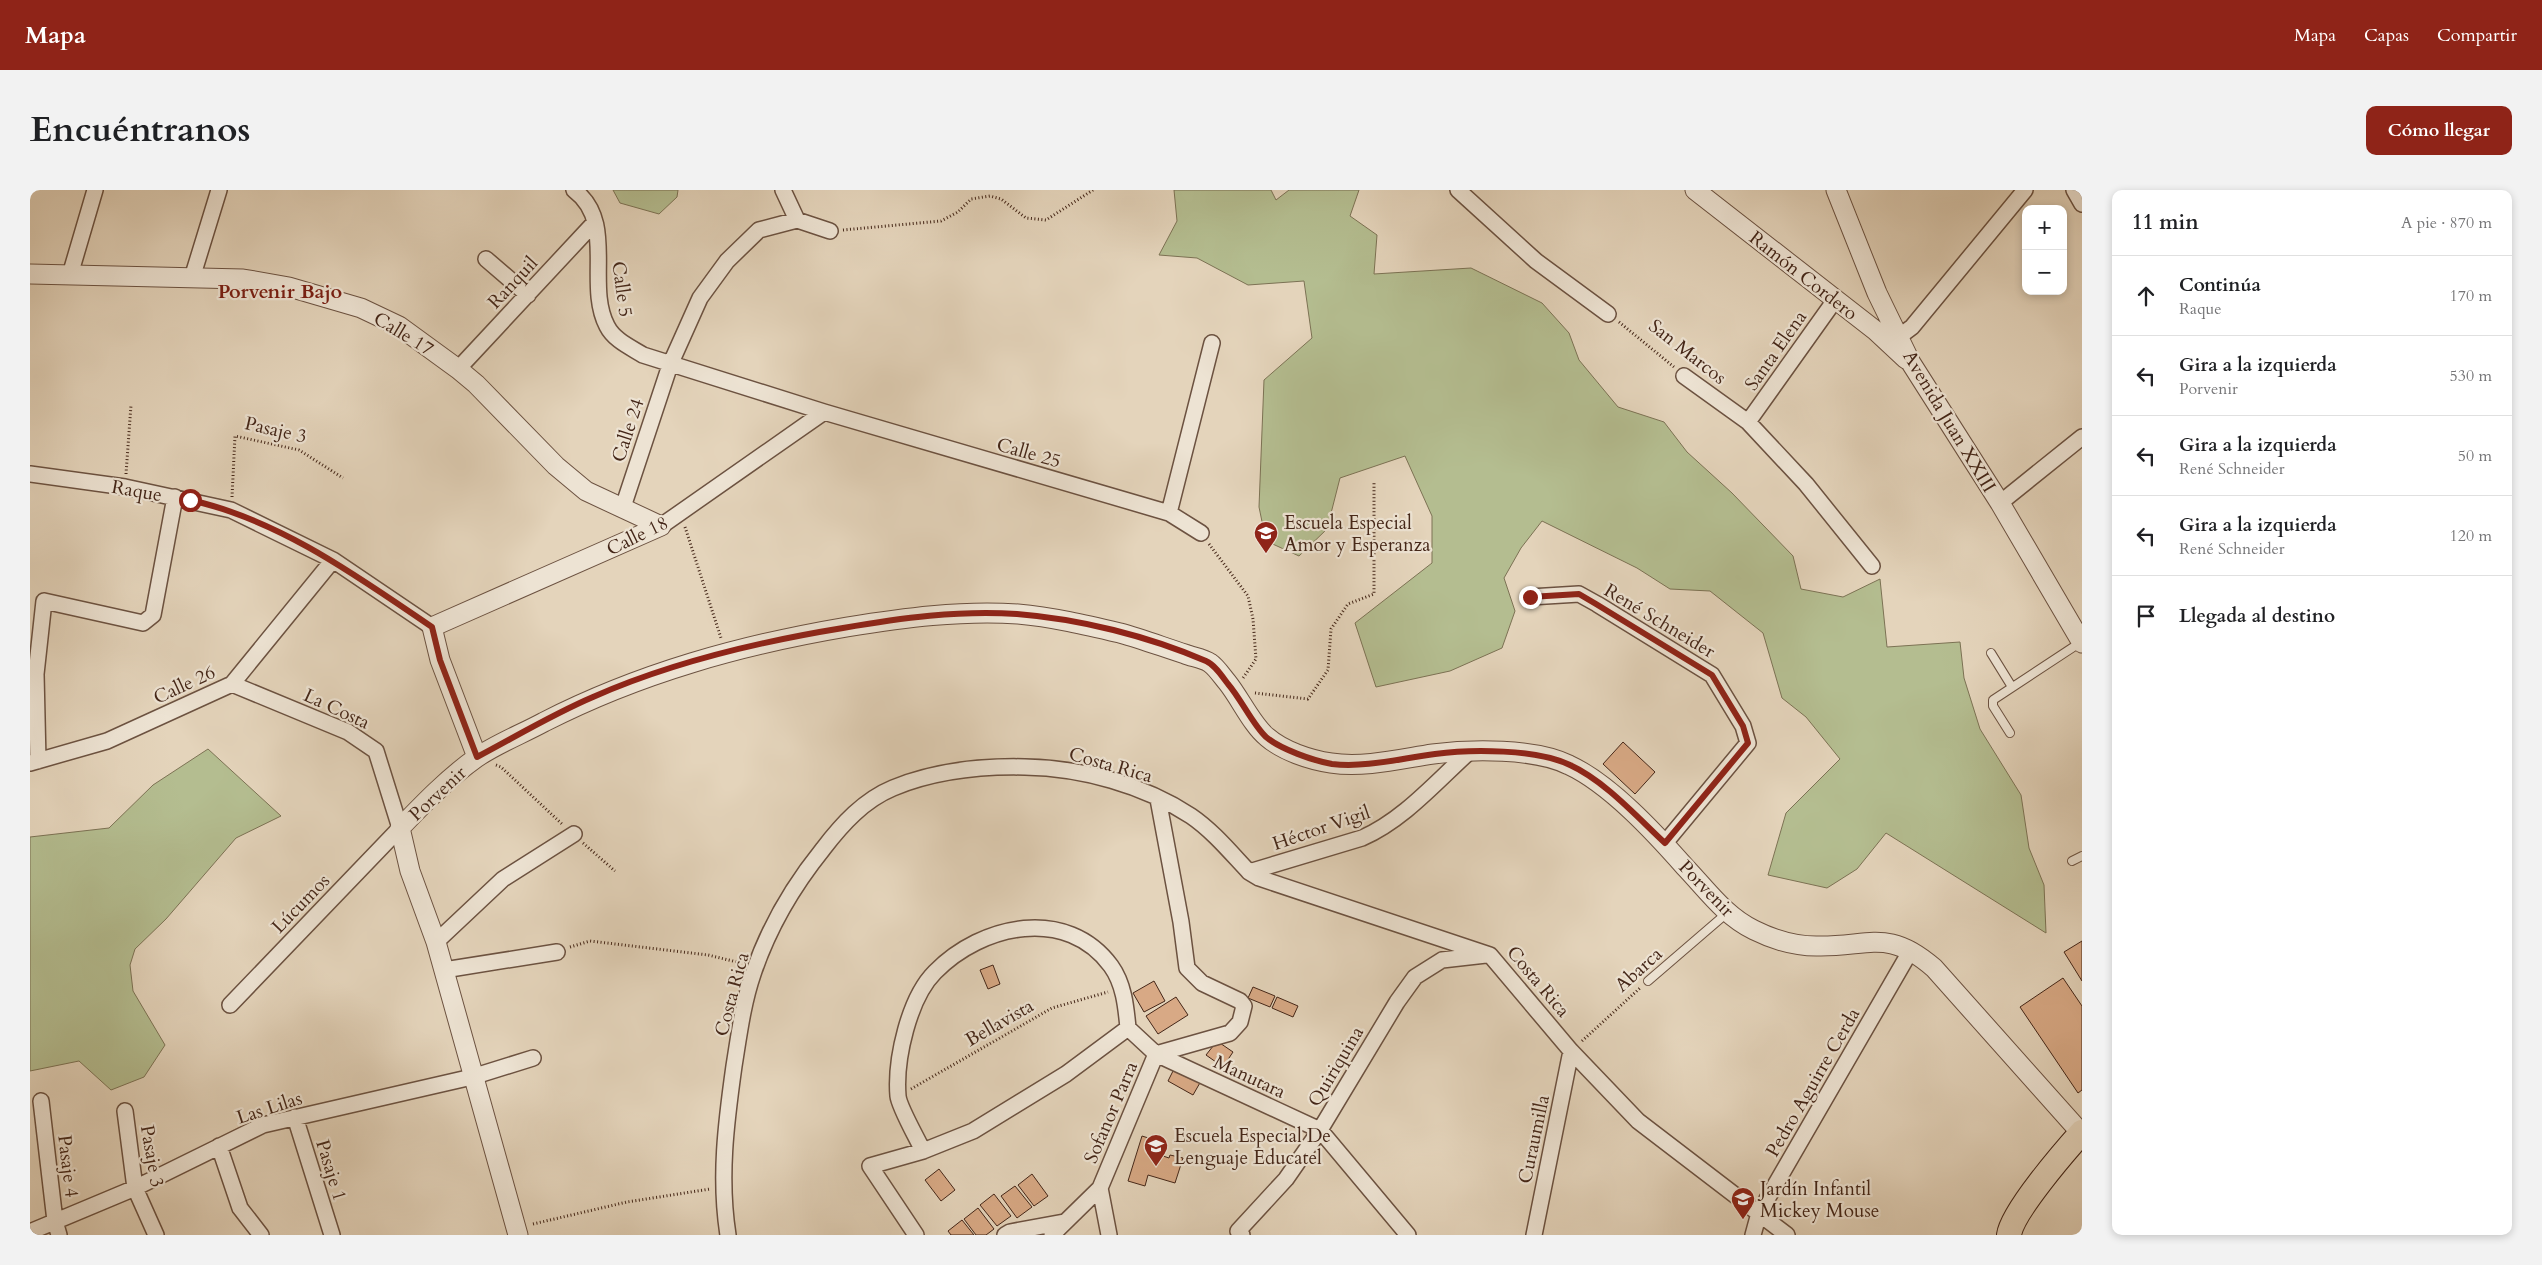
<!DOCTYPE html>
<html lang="es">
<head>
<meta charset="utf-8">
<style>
  body { margin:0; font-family:Cardo,serif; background:#f2f2f2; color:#202124 }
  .controls { position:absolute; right:15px; top:15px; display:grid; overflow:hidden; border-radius:10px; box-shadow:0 2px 8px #0003 }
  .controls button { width:45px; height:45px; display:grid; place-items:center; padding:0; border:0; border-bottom:1px solid #e0e0e0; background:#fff; color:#202124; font:25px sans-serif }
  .stop { position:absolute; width:15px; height:15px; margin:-11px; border:4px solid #8f2418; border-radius:50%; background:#fff }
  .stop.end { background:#8f2418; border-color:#fff; box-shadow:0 1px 5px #0008 }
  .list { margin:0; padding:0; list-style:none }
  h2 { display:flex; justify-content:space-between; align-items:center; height:65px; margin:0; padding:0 20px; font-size:21px }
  h2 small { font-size:16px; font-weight:400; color:#757577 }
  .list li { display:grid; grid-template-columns:32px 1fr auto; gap:15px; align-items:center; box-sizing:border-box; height:80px; padding:0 20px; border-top:1px solid #e0e0e0 }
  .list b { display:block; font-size:19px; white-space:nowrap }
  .list p { margin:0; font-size:16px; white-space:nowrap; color:#757577 }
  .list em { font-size:16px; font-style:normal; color:#757577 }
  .icon { flex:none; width:28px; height:28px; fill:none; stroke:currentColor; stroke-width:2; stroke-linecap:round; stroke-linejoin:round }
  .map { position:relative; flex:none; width:2052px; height:1045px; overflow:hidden; border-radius:10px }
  header { display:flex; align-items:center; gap:30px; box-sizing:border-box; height:70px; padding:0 25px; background:#8f2418; color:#fff }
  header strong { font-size:24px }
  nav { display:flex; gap:28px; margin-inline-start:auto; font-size:18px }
  .intro { display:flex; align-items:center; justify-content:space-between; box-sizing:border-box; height:120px; padding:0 30px }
  h1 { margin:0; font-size:35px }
  .button { padding:12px 22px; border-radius:10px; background:#8f2418; color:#fff; font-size:18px; font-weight:700 }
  main { display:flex; gap:30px; padding:0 30px }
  aside { flex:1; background:#fff; border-radius:10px; box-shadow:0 2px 8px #0003 }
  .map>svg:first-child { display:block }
  .green { fill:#b4bd90; stroke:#7c7254 }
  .building { fill:#d8a985; stroke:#442618 }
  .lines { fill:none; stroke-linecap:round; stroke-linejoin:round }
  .service-casing { stroke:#6c5241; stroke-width:10 }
  .minor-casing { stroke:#6c5241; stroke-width:18 }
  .tertiary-casing { stroke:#6c5241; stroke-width:21 }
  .primary-casing { stroke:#442618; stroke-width:26 }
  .path { stroke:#442618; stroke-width:3; stroke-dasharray:1 2.5; stroke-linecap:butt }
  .service { stroke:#ede3d3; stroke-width:8 }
  .minor { stroke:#ede3d3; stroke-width:15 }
  .tertiary { stroke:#ede3d3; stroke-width:19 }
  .primary { stroke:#e4d4bb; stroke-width:24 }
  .route { stroke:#8f2418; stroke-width:6 }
  .labels { text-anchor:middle; stroke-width:4.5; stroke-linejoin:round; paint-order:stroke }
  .street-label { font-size:19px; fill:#442618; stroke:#ede3d3 }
  .poi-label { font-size:19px; fill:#442618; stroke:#ede3d3; text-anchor:start }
  .neighbourhood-label { font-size:20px; font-weight:bold; fill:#7a1f14; stroke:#ede3d3 }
</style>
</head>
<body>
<header>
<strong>Mapa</strong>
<nav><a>Mapa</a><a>Capas</a><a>Compartir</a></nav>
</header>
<div class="intro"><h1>Encuéntranos</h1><a class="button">Cómo llegar</a></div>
<main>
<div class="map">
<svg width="2052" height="1045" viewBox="0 0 2052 1045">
  <rect width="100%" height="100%" fill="#e4d4bb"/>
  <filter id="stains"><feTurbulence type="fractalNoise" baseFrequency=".004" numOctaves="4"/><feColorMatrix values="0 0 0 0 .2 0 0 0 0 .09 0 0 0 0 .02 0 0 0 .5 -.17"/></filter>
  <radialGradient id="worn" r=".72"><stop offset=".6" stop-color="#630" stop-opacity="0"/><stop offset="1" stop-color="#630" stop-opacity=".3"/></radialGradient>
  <path class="green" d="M583,0H648L647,7L629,24L590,13Z
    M1144,0H1241L1246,10L1259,0H1329L1320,26L1347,45L1344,84L1441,78L1512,113L1539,143L1549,170L1588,217L1634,232L1657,262L1702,303L1763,366L1771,399L1813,407L1850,389L1857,457L1930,452L1934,488L1950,539L1991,605L1999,658L2014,695L2016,743L1856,643L1827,679L1797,698L1738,685L1756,623L1810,569L1776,527L1752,508L1733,443L1680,401L1640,399L1607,378L1512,331L1491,358L1474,388L1485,421L1472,458L1420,481L1346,497L1325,433L1402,373V326L1375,266L1310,288L1297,339L1269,366L1236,351L1229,317L1234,190L1282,148L1274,91L1218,95L1167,68L1129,65L1147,31Z
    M178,559L251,626L206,648L136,729L105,759L100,775L103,801L135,855L114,887L81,900L49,871L0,881V647L79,638L123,595Z"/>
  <path class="building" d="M1593,552L1625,582L1605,604L1573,574Z
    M2052,751V791L2034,762Z
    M963,775L970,794L958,799L950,780Z
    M2033,788L2052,816V900L2048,903L1990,817Z
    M1124,791L1135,811L1114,822L1103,803Z
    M1223,797L1245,806L1240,817L1218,808Z
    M1146,807L1158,825L1128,844L1116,826Z
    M1247,807L1268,816L1263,827L1242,818Z
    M1187,851L1203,862L1193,877L1176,865Z
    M1145,877L1171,891L1163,905L1138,891Z
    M1112,946L1128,951L1124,963L1139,968L1140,965L1153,968L1145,993L1118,985L1115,996L1098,991Z
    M909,979L925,1000L911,1011L895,990Z
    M1002,984L1018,1006L1004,1016L988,995Z
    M985,996L1002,1017L987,1028L971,1006Z
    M964,1004L981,1026L967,1036L950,1015Z
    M948,1018L964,1039L956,1045H946L934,1029Z
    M932,1030L944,1045H921L918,1041Z"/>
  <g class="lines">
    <g class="service-casing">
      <path id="service" d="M1961,463L1982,497
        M1980,543L1963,516V510L2051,452
        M2042,671L2052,666
        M1618,791L1697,723"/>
    </g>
    <g class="minor-casing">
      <path id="minor" d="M544,0C587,32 555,94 577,136C584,150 600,157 613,165L794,222L1139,323L1171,343
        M753,0L767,30
        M1428,0L1506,71L1578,124
        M2044,0L2052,14
        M456,69L498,105
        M40,85L65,0
        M162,88L189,0
        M1870,146L1882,137L1995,0
        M428,179L565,32
        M1654,186L1718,232L1776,294L1842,376
        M1718,232L1805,110
        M0,284L95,297L201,320L303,370L402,437
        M1970,313L2052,247
        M593,317L640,175L670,108L697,71L729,40L767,30L800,41
        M1139,323L1182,153
        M631,336L794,222
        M1500,407L1549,404L1567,414L1682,485L1713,536L1718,553L1635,653
        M8,571L6,484L14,411L113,433L123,425L145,307
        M0,573L77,551L202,494L303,370
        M1219,682L1332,648C1373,630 1405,593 1438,563
        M406,752L473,689L544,644
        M414,780L527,762
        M200,815L370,638L346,561L318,542L202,494
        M1126,864L1200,843L1210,832L1214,816L1210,811L1172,793L1157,778L1151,732L1128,609
        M11,911L25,1031L29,1045
        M95,921L105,998L126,1045
        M265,927L302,1045
        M189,956L210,1018L231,1045
        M893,961C887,948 869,917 868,906C865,869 879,808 905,782C952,734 1037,716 1081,776C1094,794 1096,817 1098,838L1126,864L1290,940L1378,1045
        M0,1042L105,998L233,935L442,887L503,868
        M698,1045C689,988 696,933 704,876C709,845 713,813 723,784C738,739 764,695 793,659C812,634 834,610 863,598C904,581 952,576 995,577C1052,578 1114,595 1161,626C1183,641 1201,663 1219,682L1229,688L1460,765L1541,861L1608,931L1757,1045
        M886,1045L840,976L893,961L943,941L1036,884L1098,838
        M975,1045L980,1042L1034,1032
        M1022,1045L1070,998
        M1079,1045L1070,998L1126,864
        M1212,1045L1208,1041L1256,989L1290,940L1367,812L1385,787L1412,770L1456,765
        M1504,1045L1541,861
        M1723,1045L1729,1023L1881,760"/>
    </g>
    <g class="tertiary-casing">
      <path id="tertiary" d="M1665,0L1846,141L1876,169
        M1806,0L1847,103L1881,173L1970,313L2052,453
        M0,84L213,89L259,97L331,118L369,136L428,179L446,194L526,276L556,301L631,336
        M447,567L410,470L402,437L631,336
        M488,1045L406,752L380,681L370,638C393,614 418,588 446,568C466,554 492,544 514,532C610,483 711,455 817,437C873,428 931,420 988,424C1022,427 1056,435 1090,443C1112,449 1133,457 1155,464C1162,467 1173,468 1180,473C1186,477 1192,486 1197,492C1210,508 1222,535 1237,547C1253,561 1280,570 1301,573C1334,578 1370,569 1403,564C1441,559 1505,558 1539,575C1580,594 1625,643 1655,677C1677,700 1695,726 1724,740C1744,750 1768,757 1791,756C1841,756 1859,739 1904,778L2051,943"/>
    </g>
    <g class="primary-casing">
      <path id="primary" d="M1979,1045C1982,1022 2035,961 2052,942"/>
    </g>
    <path class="path" d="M813,40L911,31L928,22L941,9L960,6L971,9L996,28L1016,30L1063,0
      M1589,132L1644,177
      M96,284L101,215
      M202,307L205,246L269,260L313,288
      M655,337L691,448
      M1179,354L1218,406L1223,429L1226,469L1213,488
      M1225,503L1278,509L1298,480L1301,439L1318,414L1344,404V293
      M466,575L471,577L532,634
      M553,653L585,681
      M540,757L560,751L678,765L711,773
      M1552,851L1610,798
      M881,899L1022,818L1078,802
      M503,1034L597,1012L680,999"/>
    <use href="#service" class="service"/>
    <use href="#minor" class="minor"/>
    <use href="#tertiary" class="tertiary"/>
    <use href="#primary" class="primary"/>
  </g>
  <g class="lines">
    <path class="route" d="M160,310C250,330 327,386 402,437L410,470L447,567C485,547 523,524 563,507C642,472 727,452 813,438C870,428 929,420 987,424C1050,429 1118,446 1176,471C1185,475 1192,486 1198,494C1211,509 1223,535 1236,547C1250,559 1284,571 1302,574C1336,578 1372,568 1405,564C1441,559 1507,559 1540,575C1575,591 1607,627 1635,653L1718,553L1713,536L1682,485L1566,414L1549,404L1500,407"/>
  </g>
  <defs>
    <g id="school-pin" transform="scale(1.25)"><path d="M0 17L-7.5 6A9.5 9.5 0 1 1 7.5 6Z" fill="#8f2418" stroke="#ede3d3"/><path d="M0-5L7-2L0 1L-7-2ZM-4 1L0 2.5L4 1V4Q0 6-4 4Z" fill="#fff"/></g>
  </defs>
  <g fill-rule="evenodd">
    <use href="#school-pin" x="1236" y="343"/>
    <use href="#school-pin" x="1126" y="956"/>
    <use href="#school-pin" x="1713" y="1009"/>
  </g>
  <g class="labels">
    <g class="street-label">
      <text transform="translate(1774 85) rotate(38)" y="7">Ramón Cordero</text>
      <text transform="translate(482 92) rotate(-47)" y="7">Ranquil</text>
      <text transform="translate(593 99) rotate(82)" y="7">Calle 5</text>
      <text transform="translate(374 143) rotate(31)" y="7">Calle 17</text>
      <text transform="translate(1745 160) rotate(-55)" y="7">Santa Elena</text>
      <text transform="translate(1658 161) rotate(38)" y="7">San Marcos</text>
      <text transform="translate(1920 231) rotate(59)" y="7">Avenida Juan XXIII</text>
      <text transform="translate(246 239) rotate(13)" y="7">Pasaje 3</text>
      <text transform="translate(597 240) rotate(-72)" y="7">Calle 24</text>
      <text transform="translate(999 262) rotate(16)" y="7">Calle 25</text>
      <text transform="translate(107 300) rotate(10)" y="7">Raque</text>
      <text transform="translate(607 345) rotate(-26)" y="7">Calle 18</text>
      <text transform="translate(1630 430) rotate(31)" y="7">René Schneider</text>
      <text transform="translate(154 494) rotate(-25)" y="7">Calle 26</text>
      <text transform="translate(307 518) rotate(25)" y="7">La Costa</text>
      <text transform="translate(1081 574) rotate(16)" y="7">Costa Rica</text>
      <text transform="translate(407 603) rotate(-43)" y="7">Porvenir</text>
      <text transform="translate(1291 637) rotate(-19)" y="7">Héctor Vigil</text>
      <text transform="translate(1677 698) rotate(46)" y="7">Porvenir</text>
      <text transform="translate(270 713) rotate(-46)" y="7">Lúcumos</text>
      <text transform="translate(1608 779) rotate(-42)" y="7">Abarca</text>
      <text transform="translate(1509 791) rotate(50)" y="7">Costa Rica</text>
      <text transform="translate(701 804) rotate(-75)" y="7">Costa Rica</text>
      <text transform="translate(969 832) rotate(-30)" y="7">Bellavista</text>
      <text transform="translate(1305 876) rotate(-59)" y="7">Quiriquina</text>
      <text transform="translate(1220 886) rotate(25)" y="7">Manutara</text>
      <text transform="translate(1782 892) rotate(-60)" y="7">Pedro Aguirre Cerda</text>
      <text transform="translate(239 917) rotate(-18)" y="7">Las Lilas</text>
      <text transform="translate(1080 922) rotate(-67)" y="7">Sofanor Parra</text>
      <text transform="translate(1503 949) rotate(-78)" y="7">Curaumilla</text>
      <text transform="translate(123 966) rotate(80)" y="7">Pasaje 3</text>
      <text transform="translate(39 976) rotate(83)" y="7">Pasaje 4</text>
      <text transform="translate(302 980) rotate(73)" y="7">Pasaje 1</text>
    </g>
    <g class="poi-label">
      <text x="1254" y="339">Escuela Especial<tspan x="1254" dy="22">Amor y Esperanza</tspan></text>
      <text x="1144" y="952">Escuela Especial De<tspan x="1144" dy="22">Lenguaje Educatel</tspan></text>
      <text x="1730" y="1005">Jardín Infantil<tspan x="1730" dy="22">Mickey Mouse</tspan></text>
    </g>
    <g class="neighbourhood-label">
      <text x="250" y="108">Porvenir Bajo</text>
    </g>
  </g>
  <rect width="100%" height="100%" filter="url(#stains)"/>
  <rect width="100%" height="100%" fill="url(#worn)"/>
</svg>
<div class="controls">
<button>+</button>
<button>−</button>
</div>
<div class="stop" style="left:160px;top:310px"></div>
<div class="stop end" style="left:1500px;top:407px"></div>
</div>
<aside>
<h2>11 min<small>A pie · 870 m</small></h2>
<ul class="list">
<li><svg class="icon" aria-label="ahead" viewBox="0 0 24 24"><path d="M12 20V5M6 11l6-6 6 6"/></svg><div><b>Continúa</b><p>Raque</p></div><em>170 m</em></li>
<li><svg class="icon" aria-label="left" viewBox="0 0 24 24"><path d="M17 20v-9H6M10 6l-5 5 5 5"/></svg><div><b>Gira a la izquierda</b><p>Porvenir</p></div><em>530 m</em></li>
<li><svg class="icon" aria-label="left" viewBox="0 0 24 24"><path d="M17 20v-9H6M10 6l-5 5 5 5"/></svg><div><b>Gira a la izquierda</b><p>René Schneider</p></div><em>50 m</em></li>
<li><svg class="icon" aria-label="left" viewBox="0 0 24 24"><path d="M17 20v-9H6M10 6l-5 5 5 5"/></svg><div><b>Gira a la izquierda</b><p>René Schneider</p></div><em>120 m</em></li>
<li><svg class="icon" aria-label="arrive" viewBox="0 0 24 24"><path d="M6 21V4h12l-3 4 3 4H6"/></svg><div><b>Llegada al destino</b></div></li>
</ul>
</aside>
</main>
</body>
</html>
